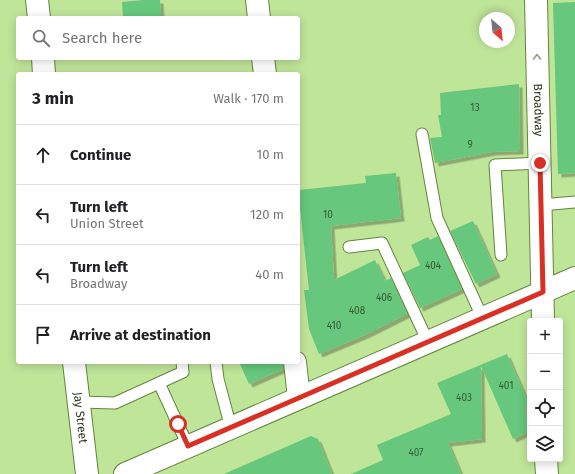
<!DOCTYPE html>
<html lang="en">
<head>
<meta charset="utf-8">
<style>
  body { margin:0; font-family:"Fira Sans",sans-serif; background:#f6f6f6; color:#202124 }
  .controls { position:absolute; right:12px; bottom:12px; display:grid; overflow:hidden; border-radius:4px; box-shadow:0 2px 10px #0003 }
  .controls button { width:36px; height:36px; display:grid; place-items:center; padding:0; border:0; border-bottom:1px solid #e0e0e0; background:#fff; color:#202124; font:20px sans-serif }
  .compass { position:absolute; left:479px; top:12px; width:36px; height:36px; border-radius:50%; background:#fff; box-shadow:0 2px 10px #0003; rotate:153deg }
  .stop { position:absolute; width:12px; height:12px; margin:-9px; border:3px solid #d93025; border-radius:50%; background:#fff }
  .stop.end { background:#d93025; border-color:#fff; box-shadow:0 1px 4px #0008 }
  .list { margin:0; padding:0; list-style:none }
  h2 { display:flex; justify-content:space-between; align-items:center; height:52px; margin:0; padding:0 16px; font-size:17px }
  h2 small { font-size:13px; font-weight:400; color:#757577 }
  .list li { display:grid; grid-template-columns:26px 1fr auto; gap:12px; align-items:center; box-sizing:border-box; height:60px; padding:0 16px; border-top:1px solid #e0e0e0 }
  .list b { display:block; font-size:15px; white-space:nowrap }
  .list p { margin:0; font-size:13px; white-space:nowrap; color:#757577 }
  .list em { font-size:13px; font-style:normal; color:#757577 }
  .icon { flex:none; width:22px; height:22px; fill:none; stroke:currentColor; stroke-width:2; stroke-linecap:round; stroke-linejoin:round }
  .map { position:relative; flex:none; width:575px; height:474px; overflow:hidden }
  .search { position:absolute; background:#fff; box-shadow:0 2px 10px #0003; left:16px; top:16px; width:284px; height:44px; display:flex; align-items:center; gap:10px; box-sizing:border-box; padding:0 14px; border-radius:4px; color:#757577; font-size:15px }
  .panel { position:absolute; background:#fff; box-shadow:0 2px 10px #0003; left:16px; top:72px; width:284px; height:292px; border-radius:4px }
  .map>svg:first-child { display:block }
  .building { fill:#66c77d; filter:url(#shadow) }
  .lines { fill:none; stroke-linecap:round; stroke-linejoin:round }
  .service-casing { stroke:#64853d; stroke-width:13 }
  .minor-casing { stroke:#64853d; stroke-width:24 }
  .secondary-casing { stroke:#64853d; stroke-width:24 }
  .service { stroke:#fff; stroke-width:11 }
  .minor { stroke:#fff; stroke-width:22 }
  .secondary { stroke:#fff; stroke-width:22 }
  .oneway { stroke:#949c8c }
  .route { stroke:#d93025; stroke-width:5 }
  .labels { text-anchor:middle; stroke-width:3; stroke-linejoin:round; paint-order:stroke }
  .number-label { font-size:10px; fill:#395c33 }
  .street-label { font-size:12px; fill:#2a391a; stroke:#eefedf }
</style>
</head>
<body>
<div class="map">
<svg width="575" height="474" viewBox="0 0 575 474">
  <defs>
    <filter id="shadow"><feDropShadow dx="3.5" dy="3.5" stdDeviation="0" flood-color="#0004"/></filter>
  </defs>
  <rect width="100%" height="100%" fill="#bfe599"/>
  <path class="building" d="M143,0H160L161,17L123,18L122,2Z
    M575,2V173L558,174L553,3Z
    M519,84L520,151L492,152L435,163L430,138L442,137L438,115H441L440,93Z
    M396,173L401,218L331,226L334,280L375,260L385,281L391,278L407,314L367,334L319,354L309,329L304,290H309L298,190L366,183L365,176Z
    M473,221L497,274L476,284L450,231Z
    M438,236L462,289L420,308L403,273L420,265L411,245L428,237L430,240Z
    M507,354L530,407L524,409L530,422V431L513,439L481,366L482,439L448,443L461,474H351L383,460L377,445L451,414L437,383Z
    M239,362H283V369L249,384Z
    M311,436L318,439L332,474H224Z"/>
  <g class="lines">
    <g class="service-casing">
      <path id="service" d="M422,134L437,218L483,319
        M541,205L575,202
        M349,247L382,243L428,342
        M501,255L495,165L540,163
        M216,362L218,379L231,428
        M159,383L188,446
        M79,402L115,403L183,372L182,362"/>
    </g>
    <g class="minor-casing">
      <g id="minor">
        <path d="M37,0L39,18"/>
        <path d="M257,0L259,18"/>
        <path id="s1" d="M536,0L543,321"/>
        <path d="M43,58L44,74"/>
        <path d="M263,58L265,74"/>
        <path id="s2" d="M74,362L87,474"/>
        <path d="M295,362L299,398"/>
        <path d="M546,459L547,474"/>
      </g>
    </g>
    <g class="secondary-casing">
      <path id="secondary" d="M125,474L575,278"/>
    </g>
    <use href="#service" class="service"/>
    <use href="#minor" class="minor"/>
    <use href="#secondary" class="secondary"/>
  </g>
  <defs><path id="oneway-chevron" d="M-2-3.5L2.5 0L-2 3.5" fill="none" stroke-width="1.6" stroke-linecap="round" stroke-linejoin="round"/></defs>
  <use class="oneway" href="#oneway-chevron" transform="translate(537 57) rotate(-91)"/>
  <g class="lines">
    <path class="route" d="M178,424L188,446L543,292L540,163"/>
  </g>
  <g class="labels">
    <g class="number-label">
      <text x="475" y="111">13</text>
      <text x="470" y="148">9</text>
      <text x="328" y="218">10</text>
      <text x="433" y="269">404</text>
      <text x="384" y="301">406</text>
      <text x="357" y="314">408</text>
      <text x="334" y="329">410</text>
      <text x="506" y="389">401</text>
      <text x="464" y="401">403</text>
      <text x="416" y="456">407</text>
    </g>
    <g class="street-label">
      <text dy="4" stroke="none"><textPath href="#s1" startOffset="110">Broadway</textPath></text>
      <text dy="4" stroke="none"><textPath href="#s2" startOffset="56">Jay Street</textPath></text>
    </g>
  </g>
</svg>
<div class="controls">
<button>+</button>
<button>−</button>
<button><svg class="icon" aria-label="locate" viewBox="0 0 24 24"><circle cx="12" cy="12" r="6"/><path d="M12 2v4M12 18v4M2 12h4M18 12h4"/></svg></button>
<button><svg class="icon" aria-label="layers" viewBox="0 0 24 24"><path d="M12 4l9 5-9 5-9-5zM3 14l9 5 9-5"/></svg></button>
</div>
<svg class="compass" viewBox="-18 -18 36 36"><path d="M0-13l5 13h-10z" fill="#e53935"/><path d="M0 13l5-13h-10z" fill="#757577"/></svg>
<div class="stop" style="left:178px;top:424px"></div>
<div class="stop end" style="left:540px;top:163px"></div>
<div class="search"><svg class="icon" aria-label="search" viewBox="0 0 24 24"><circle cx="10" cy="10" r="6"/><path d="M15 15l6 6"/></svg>Search here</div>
<section class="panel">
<h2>3 min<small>Walk · 170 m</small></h2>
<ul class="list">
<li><svg class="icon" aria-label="ahead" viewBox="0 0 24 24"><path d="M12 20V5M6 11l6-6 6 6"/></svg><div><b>Continue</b></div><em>10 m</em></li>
<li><svg class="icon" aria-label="left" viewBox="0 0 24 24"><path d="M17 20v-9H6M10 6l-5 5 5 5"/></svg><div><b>Turn left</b><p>Union Street</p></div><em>120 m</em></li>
<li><svg class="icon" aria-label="left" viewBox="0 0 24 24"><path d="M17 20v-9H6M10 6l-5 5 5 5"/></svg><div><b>Turn left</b><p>Broadway</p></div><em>40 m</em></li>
<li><svg class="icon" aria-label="arrive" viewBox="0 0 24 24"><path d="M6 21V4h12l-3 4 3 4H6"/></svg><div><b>Arrive at destination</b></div></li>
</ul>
</section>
</div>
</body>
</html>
